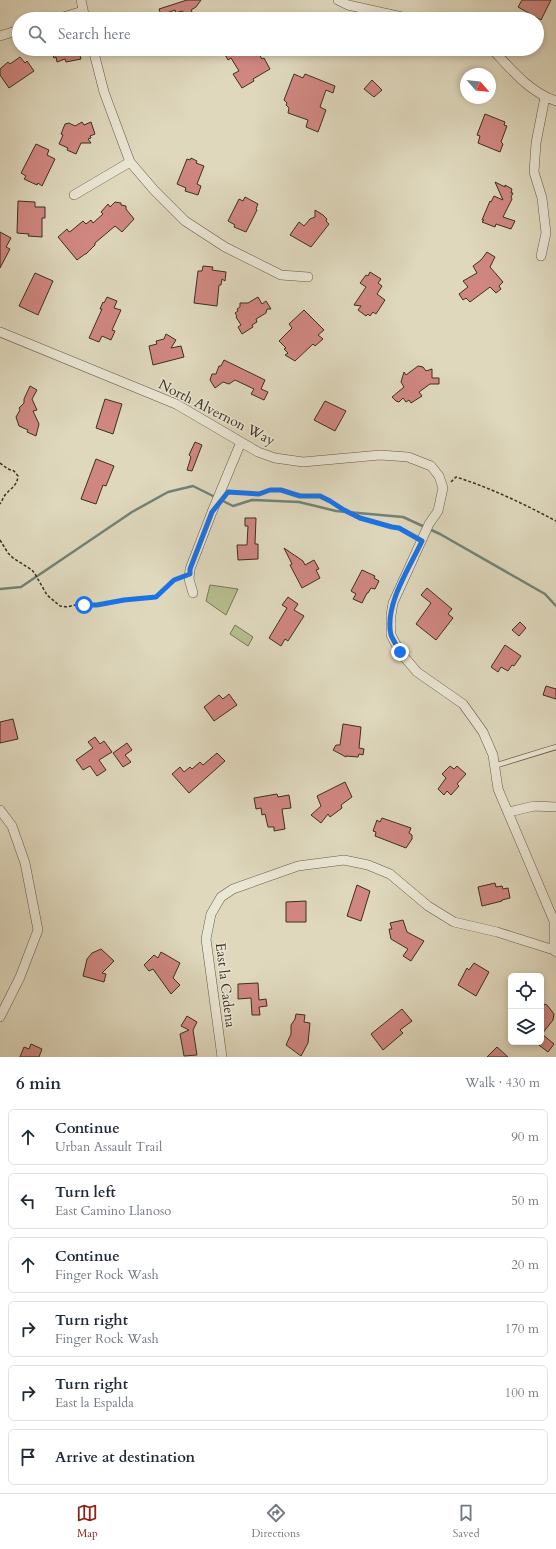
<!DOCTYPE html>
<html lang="en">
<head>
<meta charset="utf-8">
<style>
  body { margin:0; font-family:Cardo,serif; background:#f6f6f7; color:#1f2937 }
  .controls { position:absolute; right:12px; bottom:12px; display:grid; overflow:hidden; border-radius:6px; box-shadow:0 2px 6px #0003 }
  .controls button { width:36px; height:36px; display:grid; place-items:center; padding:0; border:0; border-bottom:1px solid #e0e1e3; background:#fff; color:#1f2937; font:20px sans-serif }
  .compass { position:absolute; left:460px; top:68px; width:36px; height:36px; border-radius:50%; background:#fff; box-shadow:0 2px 6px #0003; rotate:117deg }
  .stop { position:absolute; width:12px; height:12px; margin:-9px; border:3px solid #1a73e8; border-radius:50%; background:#fff }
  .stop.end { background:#1a73e8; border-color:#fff; box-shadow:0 1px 4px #0008 }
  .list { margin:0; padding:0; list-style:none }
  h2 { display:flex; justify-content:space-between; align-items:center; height:52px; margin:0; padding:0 16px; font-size:17px }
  h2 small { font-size:13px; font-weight:400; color:#747a83 }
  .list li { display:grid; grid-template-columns:26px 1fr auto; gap:12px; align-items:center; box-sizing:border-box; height:56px; margin:0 8px 8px; padding:0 8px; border:1px solid #e0e1e3; border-radius:6px }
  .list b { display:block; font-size:15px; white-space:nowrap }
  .list p { margin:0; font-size:13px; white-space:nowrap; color:#747a83 }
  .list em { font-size:13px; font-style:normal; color:#747a83 }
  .icon { flex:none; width:22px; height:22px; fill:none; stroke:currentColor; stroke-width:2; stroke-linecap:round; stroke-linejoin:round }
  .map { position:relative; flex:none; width:556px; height:1057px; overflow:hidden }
  .search { position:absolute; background:#fff; box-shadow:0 2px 6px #0003; left:12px; right:12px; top:12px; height:44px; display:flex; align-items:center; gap:10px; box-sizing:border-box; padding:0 14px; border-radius:22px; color:#747a83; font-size:15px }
  .sheet { height:436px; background:#fff }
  nav { display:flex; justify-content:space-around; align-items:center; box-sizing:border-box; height:56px; border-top:1px solid #e0e1e3; background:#fff; font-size:11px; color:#747a83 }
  nav a { display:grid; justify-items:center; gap:2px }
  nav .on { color:#8f2418 }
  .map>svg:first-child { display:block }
  .green { fill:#b6be8e; stroke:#7a7658 }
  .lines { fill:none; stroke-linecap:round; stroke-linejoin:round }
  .stream { stroke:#718277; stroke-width:2.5 }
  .building { fill:#d08781; stroke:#3d2e22 }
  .lane-casing { stroke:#665849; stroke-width:6 }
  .street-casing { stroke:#665849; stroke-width:10 }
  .path { stroke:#3d2e22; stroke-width:1.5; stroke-dasharray:3 2; stroke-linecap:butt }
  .lane { stroke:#eae6d4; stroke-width:4.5 }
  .street { stroke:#eae6d4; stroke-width:9 }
  .route { stroke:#1a73e8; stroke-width:5 }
  .labels { text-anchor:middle; stroke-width:3; stroke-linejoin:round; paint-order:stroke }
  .street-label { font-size:14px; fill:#3d2e22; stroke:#eae6d4 }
</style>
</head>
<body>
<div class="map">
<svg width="556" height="1057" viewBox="0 0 556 1057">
  <rect width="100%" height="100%" fill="#dfd8bd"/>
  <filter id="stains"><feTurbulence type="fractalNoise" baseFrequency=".005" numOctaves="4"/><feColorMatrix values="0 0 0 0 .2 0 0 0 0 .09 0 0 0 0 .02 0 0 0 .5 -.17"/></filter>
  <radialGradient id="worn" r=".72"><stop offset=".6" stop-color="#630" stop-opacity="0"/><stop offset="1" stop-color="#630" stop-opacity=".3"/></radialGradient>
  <path class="green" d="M210,585L238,589L226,615L206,601Z
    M235,625L253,637L248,646L230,634Z"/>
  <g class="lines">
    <path class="stream" d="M0,589L21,587L132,512L168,492L193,486L233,506L252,500L299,502L336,511L403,517L440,534L545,594L556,606"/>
  </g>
  <path class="building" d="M187,0H201L196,7L191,10L192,12L186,14L182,11L176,13L175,10L161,15L159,9Z
    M522,0H551L541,20L518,7Z
    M51,49H78L81,59L66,62L65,59L57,62L56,57L54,58Z
    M231,49H256L262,59L264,58L270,69L253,79L254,81L242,88L233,74L239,71L231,58L228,60L224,53Z
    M20,57L25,63L27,61L34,71L9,88L0,75V69L8,62L10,64Z
    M294,74L303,78L305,74L335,86L333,93L326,90L320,107L326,110L318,132L306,127L308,120L288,113L289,108L286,105L287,103L284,100Z
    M372,80L382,90L374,97L364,89Z
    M485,114L505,122L504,125L507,126L501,142L503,144L500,152L478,143L480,136L477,135Z
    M82,122L84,125L91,122L95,134L90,136L91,138L88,139L91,143H81L76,154L67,150L68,148L59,144L63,135L61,134L65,124L69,123L75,126Z
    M36,144L49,150L47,155L55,159L42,186L38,183L37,185L24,179L26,176L21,173Z
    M191,158L197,161L196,163L204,166L197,184L201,186L198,195L185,191L186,188L177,184L187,159L190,160Z
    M495,182L505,187V185L512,189L511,193H513L511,197L512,199L503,217L515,221L511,229L496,224L495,227L482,222L484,220H482L490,201L491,202L494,196L503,200Z
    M245,197L258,204L256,209L257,210L246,232L234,227L235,225L228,221L239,199L243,201Z
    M18,201L35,202V207H45V218H42V237L28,236L29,234L17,233Z
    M115,202L121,203V205L126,206V209L134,219L122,232L115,226L95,243V245L86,254H85L77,260L58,237L67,229L69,232L71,231L83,221L86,224L91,220L93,223L103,214L101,212L108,204L110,207Z
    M315,210L323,215L327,219L326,221L329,224L311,247L290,235L299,222L304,226L310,219L315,217Z
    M0,232L11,238L6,247L10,249L0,268Z
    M487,252L495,257L490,267L503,282L499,286L501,289L496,293L490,287L470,302L466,298L463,300L459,294L468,287L463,281L477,273L473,266L481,260Z
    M203,266L213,267L212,270L226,272L225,281L222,279L221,285H219L217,306L194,303L198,271H202Z
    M370,272L381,279L378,283L382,286L377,294L385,300L376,314L373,312L370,316L368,314L366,316L358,310L361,306L354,305L366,287L360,283L366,275L368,276Z
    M35,273L53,281L38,315L19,306Z
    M107,297L117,301L114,308L121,310L112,330L115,331L111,340L102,336L99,342L89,338L102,309H100L103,302L104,303Z
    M258,297L262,304L266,301L271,309H267L266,313L256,319L257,322L252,325L253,327L242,334L238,327L241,325L236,317L237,316L235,313L238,311L237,309L240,307V303H248Z
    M304,310L324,330L318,335L323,339L315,346L313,344L295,361L285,355L288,353L284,349L286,348L279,341L292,328L289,324Z
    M166,334L176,340L171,348L181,346L184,357L153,365L149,346L157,344L156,341L164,339Z
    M224,360L265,380L261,389L268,392L264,400L251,394L254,389L235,380L229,384L223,382L215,388L210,380L212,374H216L219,366H221Z
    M418,366L423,367L426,371L432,369V378H439V384H430L419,392L422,396L411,403L409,400L406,402L403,398L399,402L396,401L392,397L404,387L401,382L404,372L406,375Z
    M30,386L37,390L32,399L37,410L33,411L39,424L36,436L27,432L28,430L19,426L16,417L20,410L19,408L24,403V399Z
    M105,399L122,404L113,434L96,428Z
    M325,401L346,411L335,431L314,420Z
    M195,442L202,445L192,471L187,470L191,457L189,455Z
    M96,459L114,466L106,486L103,485L96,504L81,499Z
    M245,518H256L255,544H258V559L238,560L237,545H247L248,526H245Z
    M284,548L303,561L305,565L314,560L319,569L316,570L320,578L302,588L290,565L292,564Z
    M362,570L375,576L374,578L379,581L375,589L371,588L368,593H367L362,603L353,599L356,594L351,591Z
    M427,588L452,609L448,614L453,618L436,640L416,624L431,603L421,595Z
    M288,597L298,604L294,610L304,616L288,641L285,639L281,646L269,638L287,608L282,605Z
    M520,622L526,628L519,636L512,630Z
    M505,645L521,656L514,666L512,665L508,671L501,667L498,672L491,667Z
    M546,686L556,689V699L543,695Z
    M229,694L237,705L214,721L204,707L219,695L223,699Z
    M13,719L18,739L0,743V722Z
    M343,724L361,727L359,748L364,749L363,755L359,754L358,757L346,756V757L333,750L336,745H340Z
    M95,737L100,744L104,741L112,752L99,760L106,770L97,776L90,766L83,770L76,760L93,748L88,742Z
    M127,743L132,750L125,755L131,762L123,767L113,753Z
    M217,753L225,761L189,793L172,774L180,767L184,772L190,767L192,769L200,762L203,765Z
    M450,766L454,769L457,766L466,774L457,784L459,786L451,795L447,791L444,795L438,789L446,778L442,774Z
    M345,782L352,797L341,805L342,808L330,817L328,814L321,823L311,815L321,806L317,796Z
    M277,794L278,797L289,795L291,808L282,809L285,829L274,831V827H268L265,814L262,815L261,808L256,809L254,798Z
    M382,818L411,828L409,833L412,835V839L406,848L375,836L376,832L373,831L377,820L380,822Z
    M495,883L496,887L502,886L503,889L508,888L510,898L502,900V901L482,906L478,887Z
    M357,885L370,891L361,921L347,916Z
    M306,901V922H286V902Z
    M403,920L407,932L424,941L411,961L403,956L408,949L391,939L389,929H392L390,923Z
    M101,949L114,961L102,973L106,974L104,982L83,976L87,959L92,953Z
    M161,952L180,963L173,978L180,985L171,994L153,969L149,971L144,965L154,955L158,958Z
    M474,963L489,972L476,996L458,985L467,968L469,970Z
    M258,983L259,1000L266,999L267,1006L259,1007L260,1015H252L251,998L238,999V984Z
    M541,1003L547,1005L554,1014L553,1020L542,1034L554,1044L548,1052L535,1042H541Z
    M402,1009L412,1021L400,1030L403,1033L383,1050L371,1034Z
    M296,1014L305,1015L304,1022L310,1023L308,1043L301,1056L286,1045L291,1034V1025L295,1019Z
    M187,1016L197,1022L193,1030L197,1055L184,1056L180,1034L189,1030L181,1026Z
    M31,1044L42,1049L39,1057H20L24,1047L29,1049Z
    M497,1047L508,1057H487Z"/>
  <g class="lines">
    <g class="lane-casing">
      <path id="lane" d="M494,766L556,747"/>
    </g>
    <g class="street-casing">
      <path id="street" d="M81,0L85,19
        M338,0L348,5L411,19
        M57,19L83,11
        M0,36L19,30
        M93,49L104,92L130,162L154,190L185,221L225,247L281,275L308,277
        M492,49C511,69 529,92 556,101
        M74,195L130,162
        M541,256L546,233L542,198L534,172L536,143L545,97
        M0,332L176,404L258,452L275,458L303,462L380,455L408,457L431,466L439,476L443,488L438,511L429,524L393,603L391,615V635L400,652L417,672L463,704L483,732L493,755L498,789L554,921V950L556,952
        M193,593L189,579L190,569L212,512L241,442
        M0,810L12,826L25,863L38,930L20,977L0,1017
        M509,812L534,806L556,807
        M222,1057L206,939L211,914L221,897L233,889L298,866L344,860L368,865L390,874L428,906L454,922L497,932L554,950"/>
    </g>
    <path class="path" d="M0,463L8,469L14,471L18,476C17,486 11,488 5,495C3,498 2,501 0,504
      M451,482L456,477C491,488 524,504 556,521
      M228,492L259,494L270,490L281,491L300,496H320L331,501L343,510L360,518L392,527L399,528L414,536
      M0,540L8,553L13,558L32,570L35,574L47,595L60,606L67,607L75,605H97L124,600L156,597L174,580L180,578"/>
    <use href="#lane" class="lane"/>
    <use href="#street" class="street"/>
  </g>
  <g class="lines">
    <path class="route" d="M84,605H97L124,600L156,597L174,580L190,574V569L212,512L228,492L259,494L270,490H281L300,496H320L330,501L344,510L360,518L392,527L399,528L422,541C410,567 384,605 391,635C393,640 397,646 400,652"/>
  </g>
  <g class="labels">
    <g class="street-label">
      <text transform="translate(217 412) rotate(27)" y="5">North Alvernon Way</text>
      <text transform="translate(226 985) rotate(83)" y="5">East la Cadena</text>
    </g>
  </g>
  <rect width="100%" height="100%" filter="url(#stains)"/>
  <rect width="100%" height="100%" fill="url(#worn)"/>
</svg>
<div class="controls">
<button><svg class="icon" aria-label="locate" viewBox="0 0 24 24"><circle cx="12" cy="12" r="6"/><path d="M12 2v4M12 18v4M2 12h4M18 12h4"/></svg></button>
<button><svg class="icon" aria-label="layers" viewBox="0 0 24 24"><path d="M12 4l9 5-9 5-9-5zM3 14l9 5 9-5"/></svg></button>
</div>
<svg class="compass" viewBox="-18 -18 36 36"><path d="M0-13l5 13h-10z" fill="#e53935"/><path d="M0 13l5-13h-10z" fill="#747a83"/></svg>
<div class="stop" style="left:84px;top:605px"></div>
<div class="stop end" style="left:400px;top:652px"></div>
<div class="search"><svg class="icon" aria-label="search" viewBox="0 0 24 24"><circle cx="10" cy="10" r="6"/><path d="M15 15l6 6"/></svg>Search here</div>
</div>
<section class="sheet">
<h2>6 min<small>Walk · 430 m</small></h2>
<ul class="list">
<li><svg class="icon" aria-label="ahead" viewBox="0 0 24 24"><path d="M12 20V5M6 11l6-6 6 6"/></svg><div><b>Continue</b><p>Urban Assault Trail</p></div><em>90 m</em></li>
<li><svg class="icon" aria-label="left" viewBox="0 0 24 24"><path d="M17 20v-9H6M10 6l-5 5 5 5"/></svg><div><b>Turn left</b><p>East Camino Llanoso</p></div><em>50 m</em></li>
<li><svg class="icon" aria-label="ahead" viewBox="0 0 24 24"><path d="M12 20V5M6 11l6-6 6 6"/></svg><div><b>Continue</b><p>Finger Rock Wash</p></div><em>20 m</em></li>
<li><svg class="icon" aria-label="right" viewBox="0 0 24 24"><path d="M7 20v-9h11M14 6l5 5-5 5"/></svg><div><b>Turn right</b><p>Finger Rock Wash</p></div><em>170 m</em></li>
<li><svg class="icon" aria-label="right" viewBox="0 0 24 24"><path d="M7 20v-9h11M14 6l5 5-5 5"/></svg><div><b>Turn right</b><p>East la Espalda</p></div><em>100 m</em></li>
<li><svg class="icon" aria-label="arrive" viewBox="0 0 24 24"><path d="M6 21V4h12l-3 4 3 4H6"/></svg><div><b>Arrive at destination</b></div></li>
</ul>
</section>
<nav>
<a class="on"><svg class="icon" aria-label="map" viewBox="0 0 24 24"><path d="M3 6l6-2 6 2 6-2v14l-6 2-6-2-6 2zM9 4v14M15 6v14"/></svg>Map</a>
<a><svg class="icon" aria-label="directions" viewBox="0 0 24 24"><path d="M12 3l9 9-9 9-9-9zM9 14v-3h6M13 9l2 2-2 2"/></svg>Directions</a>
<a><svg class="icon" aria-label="saved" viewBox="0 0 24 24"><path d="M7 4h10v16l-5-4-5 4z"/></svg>Saved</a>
</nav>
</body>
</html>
